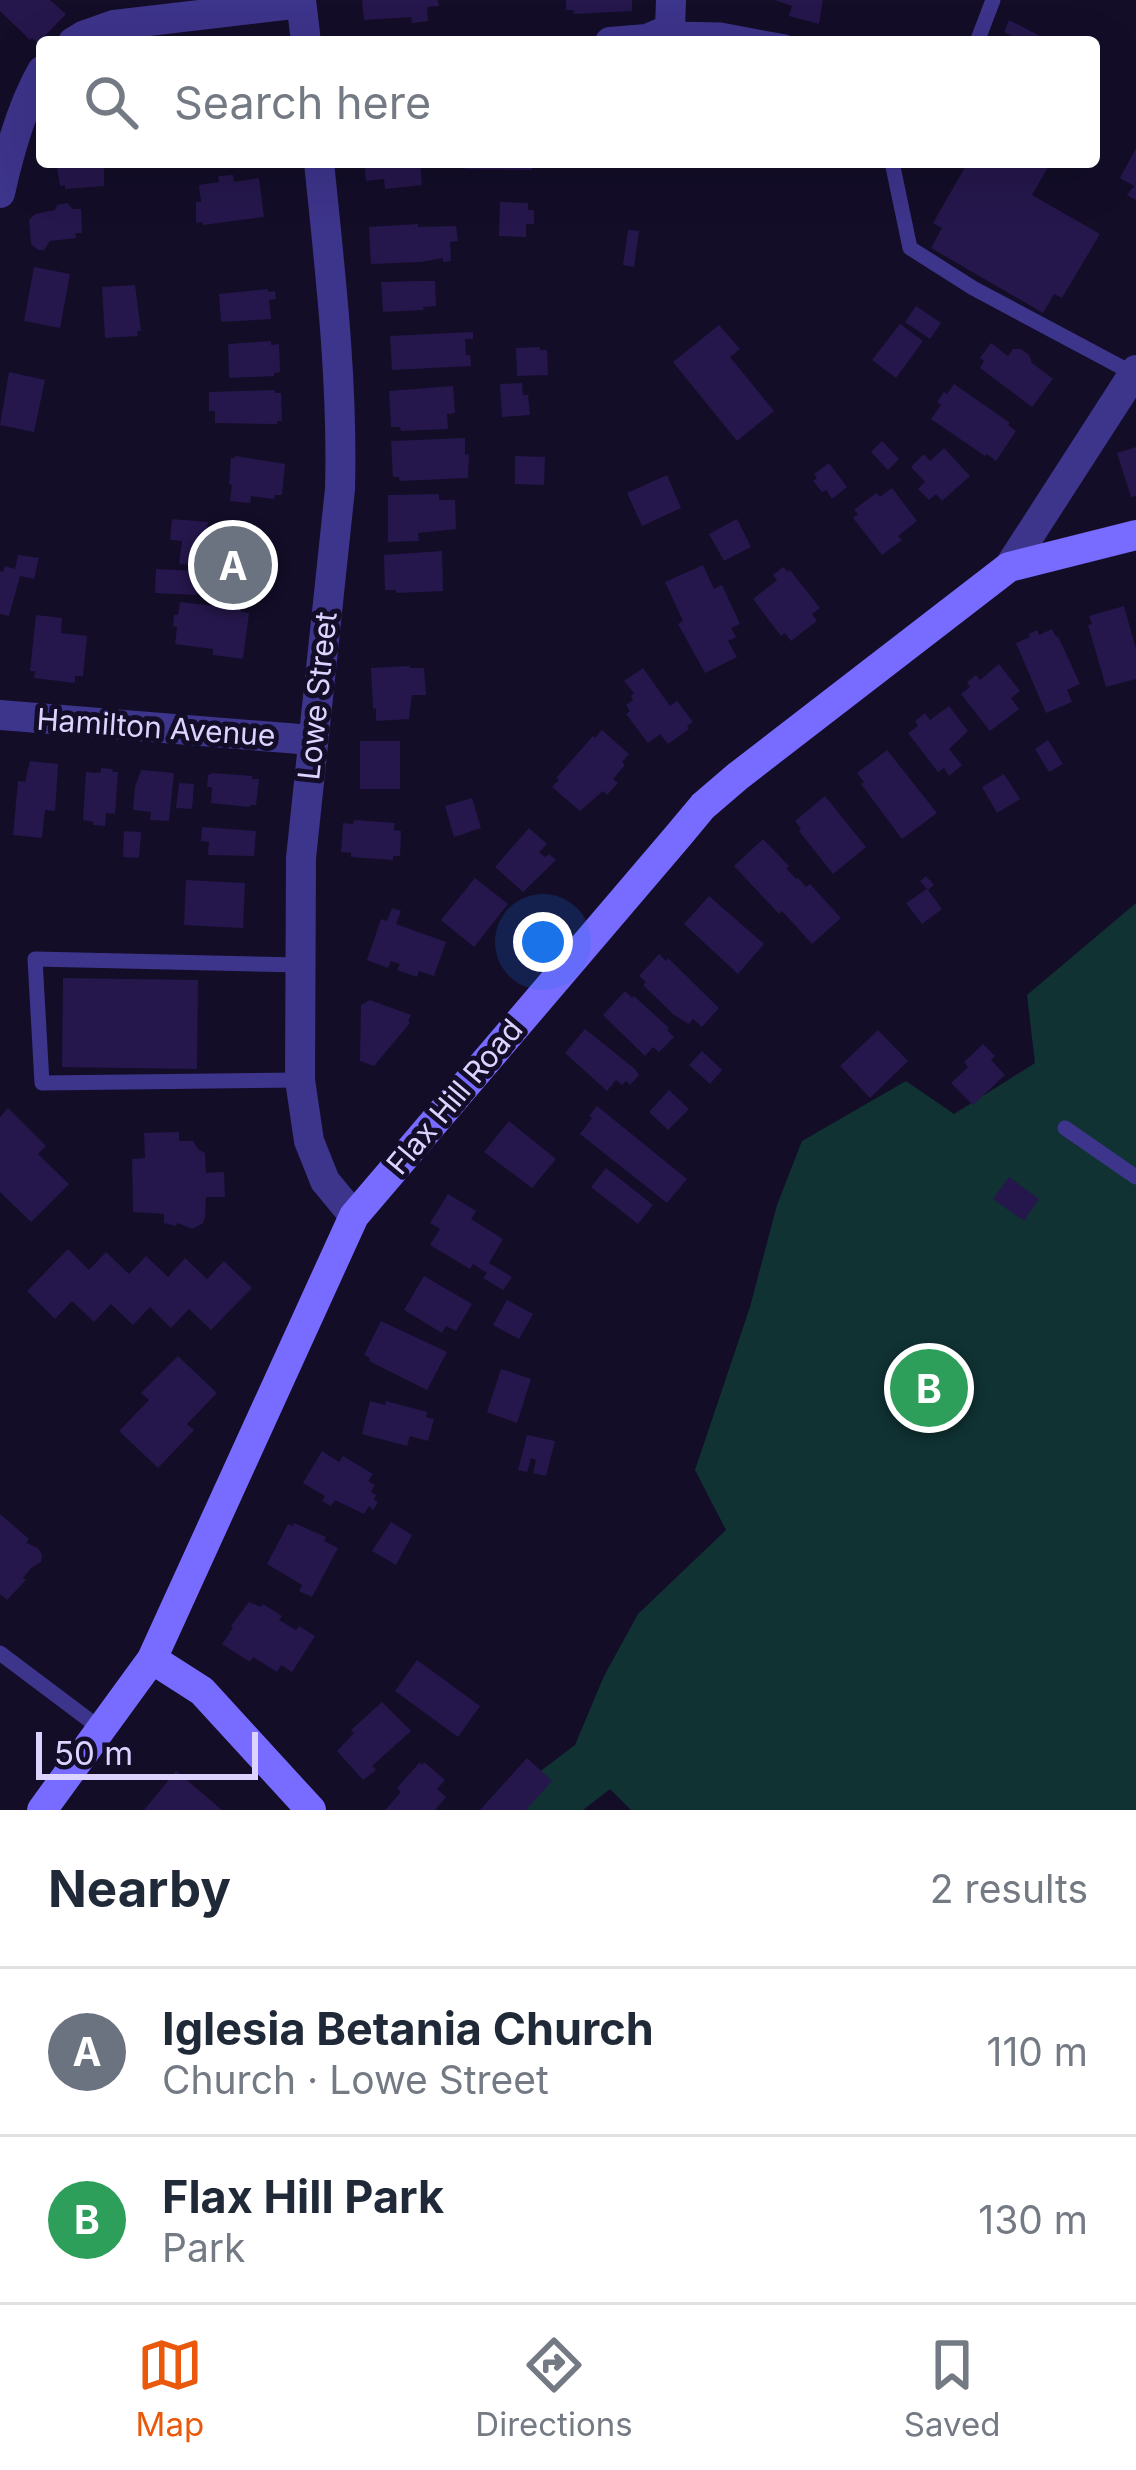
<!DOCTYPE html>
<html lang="en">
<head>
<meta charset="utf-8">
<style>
  body { margin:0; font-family:Inter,sans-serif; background:#f2f2f3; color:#1f2937 }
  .scale { position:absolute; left:36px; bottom:30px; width:222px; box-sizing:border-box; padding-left:12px; border:6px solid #dcd4ff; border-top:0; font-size:33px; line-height:42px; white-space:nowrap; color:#dcd4ff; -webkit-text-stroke:9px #130d28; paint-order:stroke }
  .you { position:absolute; left:543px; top:942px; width:42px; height:42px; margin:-30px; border:9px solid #fff; border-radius:50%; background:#1a73e8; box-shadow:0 0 0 18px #1a73e833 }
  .badge { display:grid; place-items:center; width:78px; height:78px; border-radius:50%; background:#ea580c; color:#fff; font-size:39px; font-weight:700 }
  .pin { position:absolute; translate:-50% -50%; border:6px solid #fff; box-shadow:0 3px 12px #0006 }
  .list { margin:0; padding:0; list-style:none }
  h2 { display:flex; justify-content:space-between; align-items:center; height:156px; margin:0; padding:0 48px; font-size:51px }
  h2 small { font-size:39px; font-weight:400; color:#747a83 }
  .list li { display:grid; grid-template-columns:78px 1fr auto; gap:36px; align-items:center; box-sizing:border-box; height:168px; padding:0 48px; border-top:3px solid #e0e1e3 }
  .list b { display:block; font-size:45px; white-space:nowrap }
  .list p { margin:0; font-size:39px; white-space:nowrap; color:#747a83 }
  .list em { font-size:39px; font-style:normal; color:#747a83 }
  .icon { flex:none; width:66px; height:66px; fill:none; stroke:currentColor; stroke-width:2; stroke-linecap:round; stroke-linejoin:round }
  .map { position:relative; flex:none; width:1136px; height:1810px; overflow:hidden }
  .search { position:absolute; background:#fff; box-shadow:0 12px 48px #0002; left:36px; right:36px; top:36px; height:132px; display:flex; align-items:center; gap:30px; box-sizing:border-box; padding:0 42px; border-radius:12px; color:#747a83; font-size:45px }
  .sheet { height:492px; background:#fff }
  nav { display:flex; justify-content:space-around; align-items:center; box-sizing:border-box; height:168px; border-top:3px solid #e0e1e3; background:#fff; font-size:33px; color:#747a83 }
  nav a { display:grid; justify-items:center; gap:6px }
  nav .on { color:#ea580c }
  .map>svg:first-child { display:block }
  .green { fill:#103233 }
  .building { fill:#25174b }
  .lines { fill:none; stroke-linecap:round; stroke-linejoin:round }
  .lane { stroke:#3d348b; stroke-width:15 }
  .street { stroke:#3d348b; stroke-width:30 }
  .secondary { stroke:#786bff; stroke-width:30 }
  .labels { text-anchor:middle; stroke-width:10; stroke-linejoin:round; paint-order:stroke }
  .street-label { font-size:30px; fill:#dcd4ff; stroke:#130d28 }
</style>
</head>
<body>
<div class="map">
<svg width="1136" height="1810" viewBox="0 0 1136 1810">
  <rect width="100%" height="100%" fill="#130d28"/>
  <path class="green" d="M1136,903V1810H631L610,1789L583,1810H489L575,1745L604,1676L638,1614L726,1530L695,1470L750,1307L777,1205L802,1141L906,1081L954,1114L1035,1063L1027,995Z"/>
  <path class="building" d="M0,0H50L66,14L38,43L32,38L30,40L0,11Z
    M362,0H438L439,6L427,7L428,21L412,23L411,17L364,20Z
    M566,0H632V11L574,14L573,10H566Z
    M775,0H823L819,24L789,16L792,6Z
    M1009,20L1040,36L1052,42H1016L1018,39L1004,32Z
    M1136,148V200L1127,195L1134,186L1120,178Z
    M56,162H100L101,166H104V186L65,189V185L60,186Z
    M364,162H420L422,185L385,189L384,179L366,181Z
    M465,162H532V170L465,169Z
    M968,162L984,166L986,162H1051L1032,195L1100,234L1062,298L1054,294L1043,313L931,248L942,228L933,223Z
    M233,175L234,182L259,178L264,217L203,225L202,222L196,223V202H201L199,185L219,182L218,176Z
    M500,202L528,203V210H534V224H526V237L499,236Z
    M67,203L73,209H81L82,233H75L76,238L50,241L44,250H38L31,244L29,220L35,214L55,210L57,205Z
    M418,224V227L456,226L458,241L450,242L451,261L443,262V258L421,262L371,264L369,227Z
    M628,230L639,231L634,267L623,265Z
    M34,267L70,274L60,328L24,321Z
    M420,281H435L436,306L423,307L424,310L383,312L381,282Z
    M135,285L141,331H137L138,336L105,338L102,287Z
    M268,289V292L275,291L276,299L269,300L271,319L221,322L219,294Z
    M916,306L941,323L930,339L905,322Z
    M900,324L923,341L896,378L872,360Z
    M719,325L740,349L730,357L774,411L737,441L673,362Z
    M473,332V339H465L466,355H470L471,366L392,370L390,336Z
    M271,341V345L279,344L280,372L274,373V376L229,378L228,344Z
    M991,343L1008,356L1013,349H1021L1029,355L1032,363L1053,379L1032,407L980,368L984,361L980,358Z
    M540,347V350H547L548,375L517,376L516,348Z
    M9,372L45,380L34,432L0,425Z
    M522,383L523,395H528L530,415L502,417L500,384Z
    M954,384L1010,423L1008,425L1016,431L996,461L987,454L985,456L931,419L941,405L937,402L944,392L947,394Z
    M453,386L455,413L447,414L448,429L401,431L400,427H391L389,391Z
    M275,390V393H281L282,421H277V424L215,423V411H209V392Z
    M465,438V455L469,454L468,478L400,481L399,477H393L391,441Z
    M882,441L899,459L888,470L871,452Z
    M1136,447V496L1131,497L1117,453Z
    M944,448L970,476L942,501L936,494L929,500L918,489L925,482L911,467L924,454L930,461Z
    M235,456L285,464L282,495H275L274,499L251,496L250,503L230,501L232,485L229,484L231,458H235Z
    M515,456L545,457L544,485L515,484Z
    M829,463L847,487L832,499L826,490L822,492L813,481L817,478L814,474Z
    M667,475L681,508L642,526L627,493Z
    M892,488L917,521L898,536L902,540L882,555L853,518L858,514L854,510L876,493L880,497Z
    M439,494V500H455L456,529L418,533L419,541L388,542V495Z
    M172,519L208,522L207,528L220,529V523L253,526L249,567L242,566V570L179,564L182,541L170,540Z
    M737,519L751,547L724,561L709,534Z
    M442,551L443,591L396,593V590H385L384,555Z
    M18,555L39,558L34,579L20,576L9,616L0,614V571L3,572L5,566L15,569Z
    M703,565L714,589L722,585L740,624L731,628L736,637L728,641L737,657L705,673L678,624L683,621L665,582Z
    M783,567L788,572L790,570L820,608L812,614L817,621L791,641L785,633L781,636L753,599L777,580L773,575Z
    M156,569L199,571L197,595L155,593Z
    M180,602L240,609V611L249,613L243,659L213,655V649L175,644L177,627L173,626L174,615H178Z
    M1124,606L1136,649V679L1106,687L1088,625L1092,624L1089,616Z
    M36,615L62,618L61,633L87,636L83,676H75V683L34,678L35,671H30Z
    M1052,629L1056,637L1058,636L1080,684L1067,690L1072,702L1046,713L1016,643L1030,637L1029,634L1037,630L1039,635Z
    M999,664L1020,691L1011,698L1019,709L990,731L961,694L970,687L967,682L976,675L980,680Z
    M410,666V668H424L426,695H412L409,719L376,721V708L373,709L371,668Z
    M643,668L670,706L677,701L693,722L687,726L689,729L668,744L660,734L648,743L626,714L630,711L626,705L633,700L631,696L634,693L624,681Z
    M949,706L968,731L949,749L962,765L949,776L944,768L938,772L908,733L918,726L915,721L925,713L930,720Z
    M602,730L629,754L622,762L625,765L613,779L618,783L607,795L603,791L580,811L552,787L559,780L556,778L593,736L595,738Z
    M1048,740L1063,764L1049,772L1035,749Z
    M360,741H400V789H360Z
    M887,750L937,813L902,839L861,784L864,782L857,773Z
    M30,761L58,764L55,811L45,810L42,838L13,835L18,781L25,782Z
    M101,768L113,769L112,772H118L115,814L106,813L105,826L93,825V822L83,820L86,772L96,773L101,772Z
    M141,770L174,773L169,821L150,820L151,812L133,810L135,787Z
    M213,773L252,776V779H259L256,805H250V807L211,803L212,787H207L208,775Z
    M1004,774L1020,799L997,813L982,787Z
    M179,783L194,784L192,809L176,808Z
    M825,796L866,847L833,874L799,831L801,829L795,821Z
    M472,798L481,828L454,837L445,806Z
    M354,820L395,823L394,830L401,831L400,856H393V860L351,857V853L341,852L343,823L353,824Z
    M202,827L256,831L254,856L208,855L209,842L201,841Z
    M529,828L547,844L539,852L545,857L549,854L556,860L523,892L495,867Z
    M124,831L141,832L139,858L123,857Z
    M763,839L789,866L786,868L796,879L798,878L806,887L810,884L841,918L812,944L782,911L779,914L734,866Z
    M926,876L934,885L928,890L942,909L922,924L906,903L927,889L920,881Z
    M475,878L508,904L474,947L441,920Z
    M186,880L245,883L243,928L184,925Z
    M709,896L764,944L738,974L684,924Z
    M392,908L401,911L396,924L446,942L434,976L419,971L417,977L397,970L400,964L391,961L388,968L367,960L381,919L387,921Z
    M659,954L666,961L668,958L719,1008L702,1027L693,1019L689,1024L674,1015L643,985L646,982L639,976Z
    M63,978L198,980L197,1069L62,1067Z
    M625,991L632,998L634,996L669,1028L667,1030L674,1037L659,1052L653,1047L645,1056L603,1015Z
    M370,1000L411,1015L408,1021L410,1023L374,1066L360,1061L361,1005Z
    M585,1029L635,1069L639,1075L630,1085L626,1081L622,1085L616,1080L607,1091L565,1053Z
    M878,1030L908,1061L870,1098L840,1066Z
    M983,1044L995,1056L991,1060L1005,1075L973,1105L951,1083L968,1067L964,1062Z
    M702,1051L722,1070L710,1084L689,1065Z
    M669,1090L689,1109L668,1130L649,1112Z
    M597,1106L687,1179L667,1203L580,1134L592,1118L589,1116Z
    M8,1108L46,1146L38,1154L69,1184L31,1222L0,1192V1117Z
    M509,1121L556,1159L532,1188L484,1152Z
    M179,1132V1141H193L198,1149L205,1153L206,1173L224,1172L225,1197H206L205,1218L202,1224L192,1229L178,1223L175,1226L164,1223V1214L133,1212L132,1159L145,1158L144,1133Z
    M606,1168L653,1205L638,1224L591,1187Z
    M1009,1177L1039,1199L1024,1221L993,1199Z
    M448,1194L476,1211L471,1219L503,1239L489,1263L512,1277L503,1290L483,1278L487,1273L473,1264L470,1269L430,1245L440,1229L430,1223Z
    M68,1249L89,1270L106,1252L129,1274L146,1256L168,1277L185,1258L207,1279L224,1261L252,1288L211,1330L189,1309L171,1328L150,1307L133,1325L111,1304L94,1322L72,1301L55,1319L27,1291Z
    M424,1276L472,1304L456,1331L446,1326L442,1333L404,1310Z
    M507,1300L533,1314L519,1339L493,1325Z
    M381,1321L447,1352L427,1390L369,1361L370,1358L364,1355Z
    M178,1356L217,1393L187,1424L194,1430L158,1468L119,1431L149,1400L141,1393Z
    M501,1369L531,1379L517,1423L487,1412Z
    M370,1401L385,1405L386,1401L427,1412L426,1417L434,1419L428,1441L410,1436L407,1446L362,1434Z
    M527,1435L555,1441L546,1476L533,1473L536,1460L531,1458L527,1472L518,1470Z
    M322,1451L339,1462L343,1456L373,1474L368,1481L375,1485L371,1492L376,1495L374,1500L378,1502L373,1510L369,1506L364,1514L335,1500L331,1506L322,1501L325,1496L303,1483Z
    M0,1514L29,1539L26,1543L38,1548L42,1555L41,1562L31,1568L23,1578L26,1580L7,1600L0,1594Z
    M391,1522L412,1535L396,1565L372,1551Z
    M294,1523L326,1537L324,1541L338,1548L312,1597L299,1591L302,1585L267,1564L288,1524L293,1526Z
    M249,1602L261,1607L263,1604L282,1616L279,1620L296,1630L299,1626L315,1636L292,1672L281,1665L277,1672L253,1657L250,1662L222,1644L233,1628L231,1626Z
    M417,1660L480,1706L458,1737L395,1691Z
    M382,1702L411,1731L372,1766L376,1770L363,1780L337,1751L354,1733L351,1730Z
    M527,1758L552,1781L526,1810H480Z
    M420,1762L422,1765L424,1762L445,1780L437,1789L446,1797L435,1810H385L401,1792L397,1788Z
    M176,1771L222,1810H144Z"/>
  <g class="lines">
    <path class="lane" d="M670,29L720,30L785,42
      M977,42L993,0
      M892,162L910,248L973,288L1134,374
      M299,965L35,959L42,1083L300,1080
      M1065,1128L1136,1177
      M0,1653L101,1729"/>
    <path class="street" d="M301,0L306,42
      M73,42L83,36L114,25L301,3
      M610,42L647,39L670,29L671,0
      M319,162C330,271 343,379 340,489L301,858L300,1080L309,1141L325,1181L354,1216
      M0,193C9,152 21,108 42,71
      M1009,567L1136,370
      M0,715L312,740"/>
    <path class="secondary" d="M152,1659L202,1691L311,1810
      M42,1810L152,1659L354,1216L678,836L703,806L738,776L1009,567L1136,535"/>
  </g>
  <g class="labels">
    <g class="street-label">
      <text transform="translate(318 696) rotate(-84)" y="10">Lowe Street</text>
      <text transform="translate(156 728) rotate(4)" y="10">Hamilton Avenue</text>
      <text transform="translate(455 1097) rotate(-50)" y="10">Flax Hill Road</text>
    </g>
  </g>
</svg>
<div class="scale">50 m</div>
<div class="you"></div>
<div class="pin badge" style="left:233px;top:565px;background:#6b7280">A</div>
<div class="pin badge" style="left:929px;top:1388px;background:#2e9e5b">B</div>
<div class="search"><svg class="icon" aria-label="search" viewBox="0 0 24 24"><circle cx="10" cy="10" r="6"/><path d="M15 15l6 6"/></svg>Search here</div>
</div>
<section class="sheet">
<h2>Nearby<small>2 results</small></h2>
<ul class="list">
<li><span class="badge" style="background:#6b7280">A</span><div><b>Iglesia Betania Church</b><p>Church · Lowe Street</p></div><em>110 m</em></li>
<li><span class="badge" style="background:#2e9e5b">B</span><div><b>Flax Hill Park</b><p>Park</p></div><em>130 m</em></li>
</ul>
</section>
<nav>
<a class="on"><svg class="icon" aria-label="map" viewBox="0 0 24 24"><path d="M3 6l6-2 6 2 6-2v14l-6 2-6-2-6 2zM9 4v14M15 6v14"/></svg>Map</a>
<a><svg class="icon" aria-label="directions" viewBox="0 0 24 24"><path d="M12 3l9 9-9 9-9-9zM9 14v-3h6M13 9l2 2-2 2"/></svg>Directions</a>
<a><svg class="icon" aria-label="saved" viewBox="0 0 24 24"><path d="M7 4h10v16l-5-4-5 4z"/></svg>Saved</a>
</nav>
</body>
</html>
